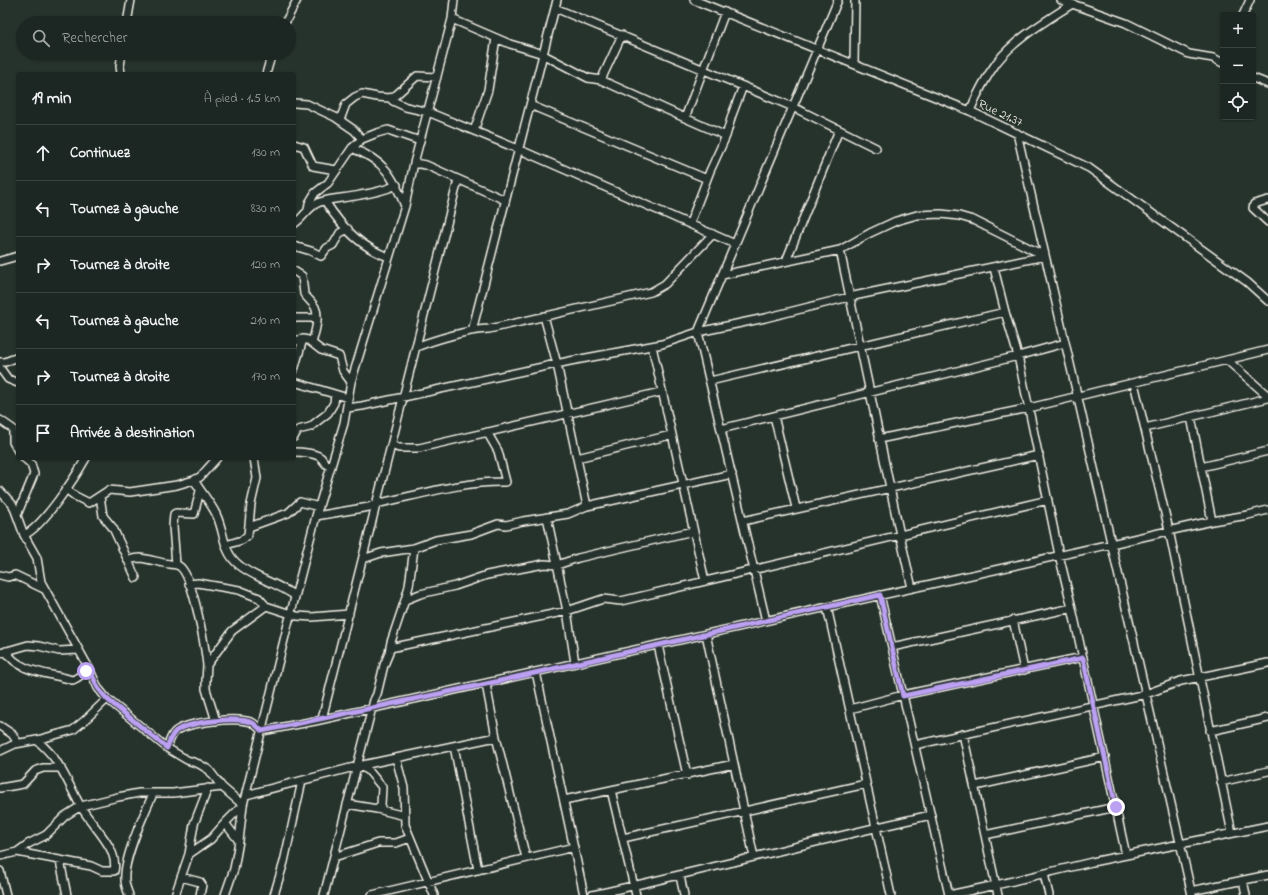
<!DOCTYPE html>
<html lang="fr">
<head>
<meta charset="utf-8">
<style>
  body { margin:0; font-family:"Indie Flower",sans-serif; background:#29322f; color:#f1f3f6 }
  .controls { position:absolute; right:12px; top:12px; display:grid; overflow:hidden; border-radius:4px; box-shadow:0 1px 3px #0004 }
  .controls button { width:36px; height:36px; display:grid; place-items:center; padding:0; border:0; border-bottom:1px solid #3a4340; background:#1c2622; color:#f1f3f6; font:20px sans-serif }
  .stop { position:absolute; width:12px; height:12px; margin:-9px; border:3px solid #bca0f2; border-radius:50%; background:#fff }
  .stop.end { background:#bca0f2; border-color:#fff; box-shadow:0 1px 4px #0008 }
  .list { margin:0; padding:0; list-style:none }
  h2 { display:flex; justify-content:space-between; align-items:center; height:52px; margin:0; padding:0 16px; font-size:17px }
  h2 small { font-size:13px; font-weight:400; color:#a0a5a5 }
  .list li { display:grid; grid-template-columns:26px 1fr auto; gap:12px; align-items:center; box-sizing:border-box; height:56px; padding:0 16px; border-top:1px solid #3a4340 }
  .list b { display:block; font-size:15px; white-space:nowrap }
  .list em { font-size:13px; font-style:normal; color:#a0a5a5 }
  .icon { flex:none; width:22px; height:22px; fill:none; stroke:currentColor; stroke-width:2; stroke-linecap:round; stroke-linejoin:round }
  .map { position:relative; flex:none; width:1268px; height:895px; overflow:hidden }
  .search { position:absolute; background:#1c2622; box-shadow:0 1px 3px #0004; left:16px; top:16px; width:280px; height:44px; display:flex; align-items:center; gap:10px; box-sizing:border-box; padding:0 14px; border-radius:22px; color:#a0a5a5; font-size:15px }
  .panel { position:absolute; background:#1c2622; box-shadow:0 1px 3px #0004; left:16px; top:72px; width:280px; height:388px; border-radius:4px }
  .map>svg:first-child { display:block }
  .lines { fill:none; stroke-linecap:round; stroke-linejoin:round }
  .minor-casing { stroke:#f4f1e8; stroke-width:10 }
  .minor { stroke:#26332d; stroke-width:7 }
  .route { stroke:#bca0f2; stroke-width:5 }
  .labels { text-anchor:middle; stroke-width:3; stroke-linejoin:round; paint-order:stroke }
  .street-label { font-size:13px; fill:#f4f1e8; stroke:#26332d }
</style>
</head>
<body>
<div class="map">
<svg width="1268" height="895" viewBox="0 0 1268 895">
  <rect width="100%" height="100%" fill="#26332d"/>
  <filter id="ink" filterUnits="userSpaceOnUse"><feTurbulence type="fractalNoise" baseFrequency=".025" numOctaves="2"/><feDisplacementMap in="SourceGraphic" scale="8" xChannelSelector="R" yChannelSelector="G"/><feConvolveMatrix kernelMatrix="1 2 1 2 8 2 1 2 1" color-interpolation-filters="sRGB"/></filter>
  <g filter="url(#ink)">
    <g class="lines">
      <g class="minor-casing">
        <path id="minor" d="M694,0L970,111L1089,168L1247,282L1268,301
          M1061,0L1126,23L1189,54L1213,58L1223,63
          M555,8L793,107L876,148
          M1243,15L1250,0
          M452,19L510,44L540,53L588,78L601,80L685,118L726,136
          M127,23L131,0
          M285,23L297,0
          M854,64L855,0
          M121,74L120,66L122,53
          M266,74L272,53
          M1253,78L1268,84
          M601,80L622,35
          M390,98L393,101L406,107L428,112L518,149L735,244
          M294,103L307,104L335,117L354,130L362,139
          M530,105L707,179
          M970,111C977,94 986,77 997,62C1016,38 1046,21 1072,4
          M685,118L725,12
          M340,120L346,104L355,97L362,94L377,97L390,98L396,95L417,76L437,77
          M474,131L488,90L496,38
          M1017,133L1192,895
          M294,144L304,147L313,166L336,170
          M352,148C384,161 392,174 405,206
          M414,163L426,165L505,200
          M1268,200L1254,204L1253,208L1268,222
          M325,201C340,225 361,248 389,257
          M308,210L309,203L315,193L328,183L352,148L362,139L377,133L388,130L420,141
          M690,223L710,171L726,136L732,115L743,86
          M294,224C304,218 308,206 320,202C333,198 347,198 360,195C373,193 385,190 397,185
          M294,246L311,251L321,256L327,248L333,245L340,233L348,229
          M840,250L900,535L912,588
          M0,261L18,256
          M786,261L839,130
          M994,268L1005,312L1018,356L1059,555L1072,608L1126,855
          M294,271L302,276L304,294C308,299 312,302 315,307C320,317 315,332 312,343
          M722,275L840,250L870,233L896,221L917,215L941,214L959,216L973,220L1045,256
          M544,316L557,364L587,506
          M294,318H316
          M472,331L557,0
          M294,341L303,339L308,340L321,350L339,356L343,371L351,382
          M652,346L705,581
          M416,347C434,340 470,329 489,329L651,292L665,284L713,234
          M1227,360L1268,396
          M0,362H5L18,357
          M0,368L8,379L18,383
          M294,370L303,339
          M710,381L1005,312
          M294,382L348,398
          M1134,383L1169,530L1232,833
          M347,408L362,406L570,361L662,344L698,332L765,318L849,297L1045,256
          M774,416L796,508
          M1191,417L1212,521
          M0,420L13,429V442L18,451
          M1145,428L1268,398
          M721,429L1018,356L1065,343
          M294,437L298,430L310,427L328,413L334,403L335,395
          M879,439L1029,408L1268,350
          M391,445L399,448H419L661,392
          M294,452C300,452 318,453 322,459C325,463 325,465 331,467
          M577,458L671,435
          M1201,467L1268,451
          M194,480C201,492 210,502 216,514C225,532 222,552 239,565C256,579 278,583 295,596
          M66,489L75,496L89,503L109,490L130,492L177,485L194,480L200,477L217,458
          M0,491L13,505L24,535L37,558L41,582L90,670L98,688L107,699L167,748L187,760L199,764L209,770L222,787L243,805
          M100,496L103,516L113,528L136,578
          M17,515L34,474L31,464L24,458
          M316,516L369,507L376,504C419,495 462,481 506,482L498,451L487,432
          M547,517L567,611L575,663
          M743,521L1039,455
          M249,527L288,513L300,502L319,507
          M24,535C42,528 76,476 86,458
          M226,545L242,540L248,535L251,504L257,478L254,458
          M363,559L381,553L414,548L436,540L471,534L498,524L506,525L523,521L568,514L587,506L732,474
          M128,560C132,559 136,558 140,558C150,559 160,563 170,564C173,565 176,564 179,566C193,574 205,647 207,665
          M176,565L173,526L174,514L176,513L194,514L200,491
          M0,575L8,577L15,575L44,589
          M189,584L198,583L239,590L259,598L266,606L297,616L312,617L349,614
          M880,595L949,895
          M405,600L420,594L455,586L487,575L544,564L557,565L578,558L693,531
          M827,607L891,895
          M1013,620L1024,670
          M766,621L698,332L838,0
          M706,634L754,857
          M658,645L687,775
          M892,647L1072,608
          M390,648L567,611L603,599L621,601L1048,500
          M6,651C18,673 51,673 72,680C79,679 81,672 90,670
          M0,653L28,645L39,646L59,651L79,650
          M536,672L584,895
          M486,684L496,737L526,858
          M850,709L903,695L1083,657
          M322,719L458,180
          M216,721L206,689V681L207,665L232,631L266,606
          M0,726L12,734L18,743
          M1210,731L1268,718
          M963,734L998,895
          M915,745L1146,694L1181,681L1268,663
          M454,746L478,870
          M167,748C169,742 171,735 176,731C189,722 238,716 253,723C256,725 259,728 262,731L315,721L1111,544L1212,521L1248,515L1268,510
          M0,751L15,744L37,740L73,730L84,721L107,699
          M396,758L404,788L405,825L434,895
          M359,766L368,770L382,787L381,805L377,809
          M1221,782L1268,771
          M975,786L1105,757
          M0,788L23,784L35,771L43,768H61
          M611,790L636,895
          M246,795L358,766L496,737
          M564,800L734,764
          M347,804L377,809L405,816
          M985,835L1116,807
          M623,838L866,784
          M239,841L243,805L287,628L316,516L344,423L351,382L405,206L414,163L452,19L454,0
          M17,852L91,866L102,871H114C116,863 114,857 111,850C103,834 90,822 81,807C72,791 65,773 54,758C49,751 43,746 37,740
          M189,854L211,839L225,823
          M0,856L17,852L28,844L46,835L65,816L81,806L118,797L139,793H173L222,787
          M334,857L378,843H396L410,838
          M60,861L67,895
          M0,871L6,895
          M1044,874L1049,895
          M680,876L684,895
          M181,877L200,882L202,885L200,895
          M1243,880L1246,895
          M1191,891L1268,875
          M129,895C127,890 125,885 125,880C123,859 144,814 153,794
          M175,895L189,854L194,824L208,788
          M225,895L234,869L239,841L225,823L243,805
          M274,895L284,862L302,781
          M324,895L374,700L377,694L384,665L389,653L391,642L405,600L409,586L414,548
          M372,895L574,847
          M592,895C706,870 818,840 931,815
          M949,895L996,885L1092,862L1268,826"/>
      </g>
      <use href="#minor" class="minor"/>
    </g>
  </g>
  <g class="lines" filter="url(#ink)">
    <path class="route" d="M86,671L90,670L98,688L107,699L167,748C169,742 171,735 176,731C189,722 237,716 253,723C256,725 259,728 262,731L486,684L880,595L903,696L1083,658L1116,807"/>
  </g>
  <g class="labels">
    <g class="street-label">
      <text transform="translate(1001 112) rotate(25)" y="5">Rue 21.37</text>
    </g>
  </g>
</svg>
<div class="controls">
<button>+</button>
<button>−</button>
<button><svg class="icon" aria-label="locate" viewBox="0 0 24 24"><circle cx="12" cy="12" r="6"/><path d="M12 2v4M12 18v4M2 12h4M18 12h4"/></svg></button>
</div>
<div class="stop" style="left:86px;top:671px"></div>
<div class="stop end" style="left:1116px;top:807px"></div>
<div class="search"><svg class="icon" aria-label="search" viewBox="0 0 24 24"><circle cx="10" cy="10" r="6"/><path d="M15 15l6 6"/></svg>Rechercher</div>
<section class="panel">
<h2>19 min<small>À pied · 1.5 km</small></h2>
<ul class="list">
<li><svg class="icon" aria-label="ahead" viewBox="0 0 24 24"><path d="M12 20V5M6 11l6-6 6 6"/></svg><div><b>Continuez</b></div><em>130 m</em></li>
<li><svg class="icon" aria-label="left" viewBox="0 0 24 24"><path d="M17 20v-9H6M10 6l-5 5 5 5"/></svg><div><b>Tournez à gauche</b></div><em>830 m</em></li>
<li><svg class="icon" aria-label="right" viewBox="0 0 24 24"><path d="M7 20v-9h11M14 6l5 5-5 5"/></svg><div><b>Tournez à droite</b></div><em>120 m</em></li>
<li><svg class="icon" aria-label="left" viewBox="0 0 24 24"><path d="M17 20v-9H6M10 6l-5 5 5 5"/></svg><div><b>Tournez à gauche</b></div><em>210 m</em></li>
<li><svg class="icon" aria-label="right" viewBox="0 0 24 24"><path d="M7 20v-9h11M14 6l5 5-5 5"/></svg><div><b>Tournez à droite</b></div><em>170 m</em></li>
<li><svg class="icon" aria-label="arrive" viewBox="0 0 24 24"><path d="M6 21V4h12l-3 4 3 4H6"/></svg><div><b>Arrivée à destination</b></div></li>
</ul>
</section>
</div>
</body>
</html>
